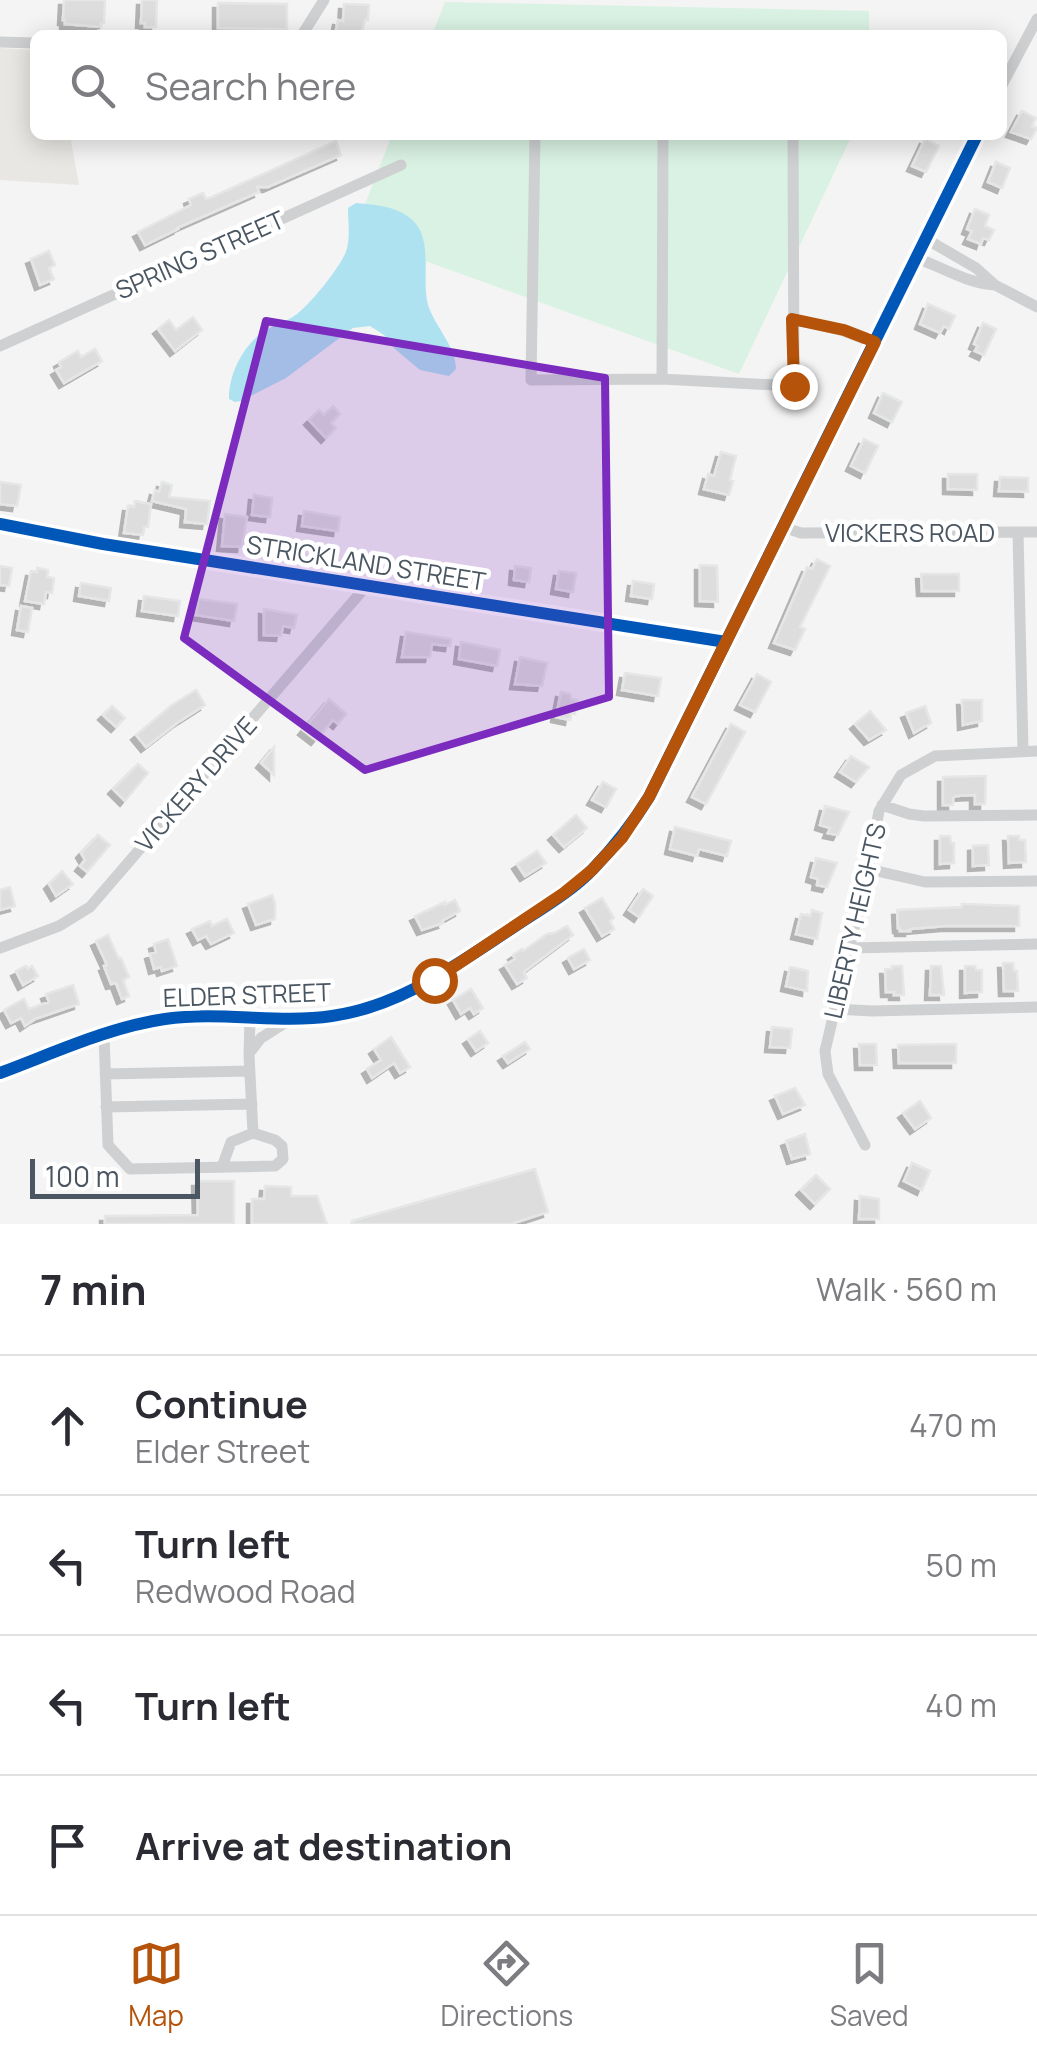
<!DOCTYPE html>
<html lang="en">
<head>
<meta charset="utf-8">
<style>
  body { margin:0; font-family:Manrope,sans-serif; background:#f2f2f3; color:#2b2b33 }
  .scale { position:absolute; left:30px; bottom:25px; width:170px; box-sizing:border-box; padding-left:10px; border:5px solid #4a5661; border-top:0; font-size:28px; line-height:35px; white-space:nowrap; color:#4a5661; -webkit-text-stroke:8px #fff; paint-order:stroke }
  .stop { position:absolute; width:30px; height:30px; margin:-22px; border:8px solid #b45309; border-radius:50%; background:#fff }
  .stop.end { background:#b45309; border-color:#fff; box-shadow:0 2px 10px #0008 }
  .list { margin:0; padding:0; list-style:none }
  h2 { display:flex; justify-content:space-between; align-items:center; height:130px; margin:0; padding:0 40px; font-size:42px }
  h2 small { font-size:32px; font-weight:400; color:#7c7c81 }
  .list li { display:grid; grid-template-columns:65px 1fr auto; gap:30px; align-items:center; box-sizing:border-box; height:140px; padding:0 40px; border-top:2px solid #e1e1e2 }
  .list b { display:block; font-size:38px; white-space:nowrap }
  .list p { margin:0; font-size:32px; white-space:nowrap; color:#7c7c81 }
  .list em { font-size:32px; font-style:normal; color:#7c7c81 }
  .icon { flex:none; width:55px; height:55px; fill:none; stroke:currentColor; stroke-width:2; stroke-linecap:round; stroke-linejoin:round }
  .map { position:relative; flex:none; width:1037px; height:1224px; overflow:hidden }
  .search { position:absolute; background:#fff; box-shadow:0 5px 25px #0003; left:30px; right:30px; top:30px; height:110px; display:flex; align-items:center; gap:25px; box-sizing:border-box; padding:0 35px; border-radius:15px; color:#7c7c81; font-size:38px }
  .sheet { height:690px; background:#fff }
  nav { display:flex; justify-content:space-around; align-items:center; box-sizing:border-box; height:140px; border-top:2px solid #e1e1e2; background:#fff; font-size:28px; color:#7c7c81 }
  nav a { display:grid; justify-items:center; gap:5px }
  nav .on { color:#b45309 }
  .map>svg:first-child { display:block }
  .commercial { fill:#e8e7e3 }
  .green { fill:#d9f2e3 }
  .water { fill:#aee2f0 }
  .building { fill:#ddddde; stroke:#e5e6e7; stroke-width:2.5; filter:url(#shadow) }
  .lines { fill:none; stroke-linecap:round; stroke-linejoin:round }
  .minor { stroke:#ced0d2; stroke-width:11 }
  .cycleway-casing { stroke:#fff; stroke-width:19 }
  .cycleway { stroke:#0057b8; stroke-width:12 }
  .route { stroke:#b45309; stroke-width:12 }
  .marked { fill:#7b2cbf; fill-opacity:0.2; stroke:#7b2cbf; stroke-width:8; stroke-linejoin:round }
  .labels { text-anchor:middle; stroke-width:9; stroke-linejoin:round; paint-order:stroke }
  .street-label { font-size:25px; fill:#4a5661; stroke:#fff }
</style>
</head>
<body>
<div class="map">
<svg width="1037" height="1224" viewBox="0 0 1037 1224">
  <defs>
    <filter id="shadow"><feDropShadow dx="-5" dy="5" stdDeviation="0" flood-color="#0004"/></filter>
  </defs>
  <rect width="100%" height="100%" fill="#f4f4f4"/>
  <path class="commercial" d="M0,48L35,50V135H70L79,185L0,180Z"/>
  <path class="green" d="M445,2L869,11V35H432Z
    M392,135H852L739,374L353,235Z"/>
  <path class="water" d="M356,203C383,205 419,209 424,243C428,263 423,285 428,305C435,327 456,346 456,369L449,376L420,370L395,349L384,335L370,326L353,328L286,378L241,401L235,402L229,399C229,374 242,347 263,332C273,325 287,322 297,314C312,302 337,271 345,254C351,241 348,222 348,208Z"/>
  <path class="building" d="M64,0H105L104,23H101V27L65,24V20H63Z
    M142,0H157L156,27H145V23H141Z
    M218,3L287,4V29L218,28Z
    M344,4L369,5L368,20H365L361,35H335L338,20L343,21Z
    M1022,111L1036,118L1032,126L1037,128L1031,139L1011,132Z
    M925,139L939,146L926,172L912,166Z
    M336,141L341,155L268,187H257L259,192L177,228L178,229L145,245L138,232L191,205L189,199L203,193L206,199L212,197Z
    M996,162L1010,168L1002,188L988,182Z
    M975,209L989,215L985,226L994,230L989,240L983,238L981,244L968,239L972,231L967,229Z
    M49,251L55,265L49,268L54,279L40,285L31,259Z
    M928,304L955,316L949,329L944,326L940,333L920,324Z
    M193,317L202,330L175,351L158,329L169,320L176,330Z
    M983,323L996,329L984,355L975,351L978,346L974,344Z
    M95,349L102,361L64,383L56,370L61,367L59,362L78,351L81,357Z
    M883,393L902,402L892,422L874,413Z
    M333,406L340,414L331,423L336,428L326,438L309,420L319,410L324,415Z
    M864,439L878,446L865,473L851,466Z
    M721,452L736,456L730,480L733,481L729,495L704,489L708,474L714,476Z
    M948,474H977V490L948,489Z
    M1000,477L1028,478V492L999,491Z
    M0,482L21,485L17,506L0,504Z
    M162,482L172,485L169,497L210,501L207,524L185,522L186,509L152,501L155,490L159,492Z
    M254,495L272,498L270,517L252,515Z
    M135,501L151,504L148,527H144L143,535L124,533L128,506L134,507Z
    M304,511L340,517L338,531L302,526Z
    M225,514L247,517L242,547L222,546Z
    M817,559L830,566L800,627L805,629L795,650L774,643L807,567L812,569Z
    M700,565L717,566L718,602L700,601Z
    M0,566L12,568L9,586L0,585Z
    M515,566L531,568L529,582L514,580Z
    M37,568L48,570L47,577L54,578L52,593L46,592L44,604L25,601L31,571L37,572Z
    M559,571L576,573L573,592L556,589Z
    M921,574H959V591H922Z
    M633,581L654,584L652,599L631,596Z
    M81,583L111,588L109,601L79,596Z
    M144,596L180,601L178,616L142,611Z
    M199,599L237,604L234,621L196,615Z
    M21,606L32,608L28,632L17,630Z
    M264,609L297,615L294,628L283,626L281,636L264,635Z
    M406,632L451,639L450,646L432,644L430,657H402Z
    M461,642L500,650L497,666L459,659Z
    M520,657L547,663L542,686L515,684Z
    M625,673L661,678L658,696L622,690Z
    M757,674L771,682L755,712L740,705Z
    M196,690L205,705L177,723L146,747L136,735L172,705Z
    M561,692L570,694L571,699L577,700L575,714L571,713L570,720L556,717Z
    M329,699L346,714L338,724L333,720L316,740L303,730Z
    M962,700H982V721L963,725Z
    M112,706L125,718L116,727L103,715Z
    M925,706L931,723L914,733L906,713Z
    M870,711L886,730L869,740L855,724Z
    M731,724L745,732L706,804L692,797Z
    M274,747V775L261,763Z
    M851,756L869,767L856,782L840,772Z
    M138,764L148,773L125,801L113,789Z
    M986,776L985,804H975V795L956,796L953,798V805H943V777Z
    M603,782L616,789L606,807L592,800Z
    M825,806L849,812L838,835L828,833L830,828L820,825Z
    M576,815L587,828L564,847L553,835Z
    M675,827L731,841L727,856L699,849L697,856L670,849Z
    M98,835L110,845L87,872L80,866L85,860L81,853Z
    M940,836H950L951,843H954V863L940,864Z
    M1008,836H1019V840H1025L1026,862L1009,863Z
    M988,845L989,865L973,866V846Z
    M537,851L546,863L525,876L517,864Z
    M816,858L837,863L827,887L817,885L818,879L811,877Z
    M62,871L73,884L56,896L49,884Z
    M10,887L15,906L0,910V890Z
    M643,889L653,896L639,917L629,910Z
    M272,895L275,903V919L256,925L248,904Z
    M602,898L614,918L610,921L614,929L602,936L585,908Z
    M455,900L460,911L442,921L443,923L422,930L415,916L445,902V905Z
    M962,904L1019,906V926H946L910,929V931H900V928H898L897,910L962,907Z
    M812,910L822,913L817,939L796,934L801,914L810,916Z
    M227,919L234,933L211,944L206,936L198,940L192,929L210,921L212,926Z
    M567,926L573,935L525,971L524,973L527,978L517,984L505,965L515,959L513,955L522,949L523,951L547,934L554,933Z
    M108,935L119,959L121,958L129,977L123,980L129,996L122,999L116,983L111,984L104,966L107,965L96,941Z
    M168,939L177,966L162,971L161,967L154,969L150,954L156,952L154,944Z
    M584,949L590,960L574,969L568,958Z
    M1003,963H1013L1014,971H1017L1018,991H1004Z
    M26,966L28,969L32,966L38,976L23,985L16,971Z
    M892,966H902L904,995H894V992H886L885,969H892Z
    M931,966H941L944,995H930Z
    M965,966H975L976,970H982V992L965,993Z
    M790,967L808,971L807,991L786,986Z
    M73,985L79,1004L35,1019L25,1026L21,1018L11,1023L4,1010L24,999L29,1009L49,1002L46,994Z
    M471,989L483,1008L474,1014L470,1008L461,1014L453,1000Z
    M772,1027L792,1029L790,1048L770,1047Z
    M480,1031L488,1043L476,1051L468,1039Z
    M391,1037L410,1067L400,1073L394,1063L372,1078L367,1069L381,1060L374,1049Z
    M525,1042L530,1049L508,1063L503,1056Z
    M859,1044H876L877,1065H860Z
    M956,1044V1063H899L898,1045Z
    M795,1088L805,1105L783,1114L775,1096Z
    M920,1101L931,1118L915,1129L903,1113Z
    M805,1134L810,1154L792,1159L786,1141Z
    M912,1163L930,1171L922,1190L904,1181Z
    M535,1169L548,1212L511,1224H352V1221Z
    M816,1175L830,1189L815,1204L801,1190Z
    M197,1181H234V1224H105V1216L198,1215Z
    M265,1186L291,1187V1196H317L327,1224H252V1199H264Z
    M860,1196L879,1199V1219H859Z"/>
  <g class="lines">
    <path class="minor" d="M302,35L324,0
      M0,42L35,43
      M1002,85L1037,19
      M535,135L531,380L662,379
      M663,135L662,379L794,386L793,135
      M926,239L976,268L995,285L1037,307
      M917,258C943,268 967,283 995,285
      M793,319L844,331L875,343
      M0,346L401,165
      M0,524L103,544L726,642
      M783,527L801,533L1037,532
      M1018,533L1023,751
      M882,805L909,814L924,816L1037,815
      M868,869L925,882L1037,881
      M0,948L59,926L90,907L362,591L364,585
      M850,948L1037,944
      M835,1009L872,1011L1037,1007
      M104,1035L108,1145L130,1169L275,1166L283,1159L282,1146L275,1140L253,1133L249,1055L250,1018
      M251,1051L261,1038L291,1019
      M0,1073C54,1053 109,1027 165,1019C221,1011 277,1024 332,1016C402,1006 457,964 514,927C541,909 571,892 593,869C615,846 633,823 649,797L977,135
      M105,1074L250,1071
      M106,1107L252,1104
      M865,1145L828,1074L825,1051L868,869L879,811L901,775L935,756L1037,751
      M222,1167L231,1142L253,1133"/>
    <g class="cycleway-casing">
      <path id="cycleway" d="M0,524L103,544L726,642
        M0,1073C54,1053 109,1027 165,1019C221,1011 277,1024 332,1016C402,1006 457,964 514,927C541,909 571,892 593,869C615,846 633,823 649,797L977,135"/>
    </g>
    <use href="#cycleway" class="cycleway"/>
  </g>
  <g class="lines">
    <path class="route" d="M434,980L564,893L591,871L622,838L649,797L875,342L844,330L792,319L794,386"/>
  </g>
  <path class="marked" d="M266,321L605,378L609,697L365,770L184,638Z"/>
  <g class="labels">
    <g class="street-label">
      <text transform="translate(200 255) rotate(-24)" y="9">SPRING STREET</text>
      <text x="910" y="542">VICKERS ROAD</text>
      <text transform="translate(366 563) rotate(9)" y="9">STRICKLAND STREET</text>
      <text transform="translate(196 784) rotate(-49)" y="9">VICKERY DRIVE</text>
      <text transform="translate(855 921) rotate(-77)" y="9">LIBERTY HEIGHTS</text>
      <text transform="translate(247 995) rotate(-2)" y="9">ELDER STREET</text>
    </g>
  </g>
</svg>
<div class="scale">100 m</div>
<div class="stop" style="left:434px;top:980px"></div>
<div class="stop end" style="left:794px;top:386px"></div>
<div class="search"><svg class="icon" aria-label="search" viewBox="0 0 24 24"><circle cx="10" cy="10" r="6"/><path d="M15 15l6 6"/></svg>Search here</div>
</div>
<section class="sheet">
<h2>7 min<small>Walk · 560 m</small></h2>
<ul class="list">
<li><svg class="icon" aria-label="ahead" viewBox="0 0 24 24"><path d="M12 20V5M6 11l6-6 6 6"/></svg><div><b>Continue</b><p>Elder Street</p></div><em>470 m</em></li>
<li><svg class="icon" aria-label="left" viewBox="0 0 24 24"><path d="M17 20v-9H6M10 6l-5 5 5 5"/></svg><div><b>Turn left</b><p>Redwood Road</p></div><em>50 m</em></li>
<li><svg class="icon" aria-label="left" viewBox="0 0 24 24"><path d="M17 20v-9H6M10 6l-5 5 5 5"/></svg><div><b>Turn left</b></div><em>40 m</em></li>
<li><svg class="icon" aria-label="arrive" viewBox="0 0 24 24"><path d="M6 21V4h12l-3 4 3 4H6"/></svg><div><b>Arrive at destination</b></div></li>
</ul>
</section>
<nav>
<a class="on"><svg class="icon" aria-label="map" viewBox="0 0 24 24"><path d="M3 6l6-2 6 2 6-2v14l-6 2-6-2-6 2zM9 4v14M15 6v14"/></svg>Map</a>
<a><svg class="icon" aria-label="directions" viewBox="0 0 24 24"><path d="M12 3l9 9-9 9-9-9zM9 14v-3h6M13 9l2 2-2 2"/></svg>Directions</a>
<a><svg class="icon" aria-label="saved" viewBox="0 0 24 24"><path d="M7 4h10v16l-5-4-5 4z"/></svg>Saved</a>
</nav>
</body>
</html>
